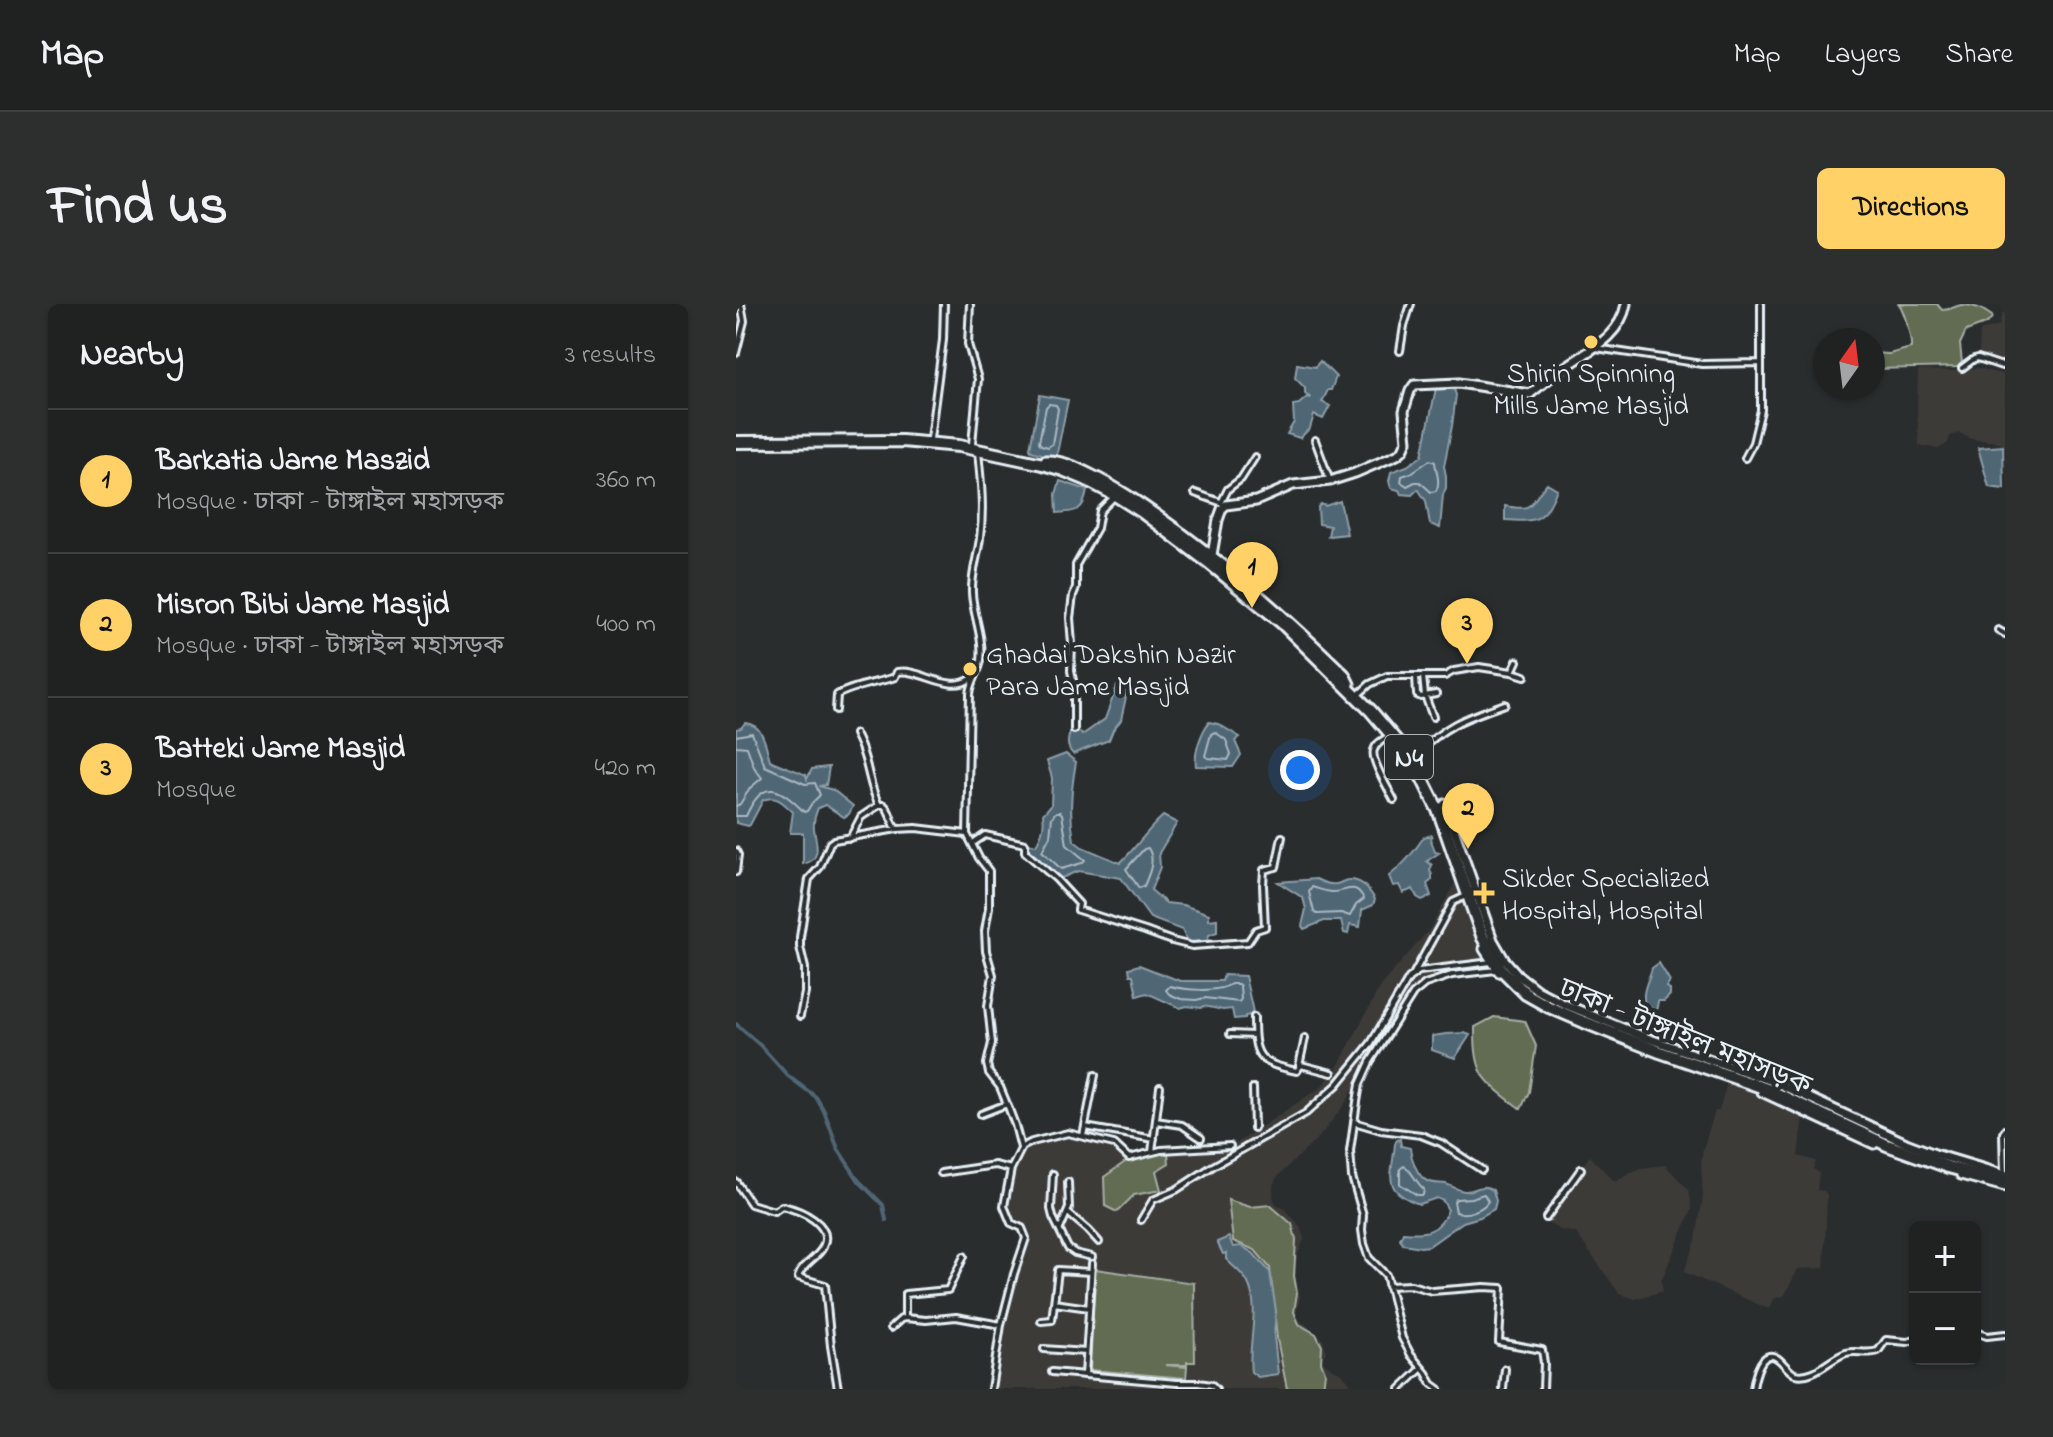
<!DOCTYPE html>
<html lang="en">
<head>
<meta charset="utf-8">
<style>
  body { margin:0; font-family:"Indie Flower","Noto Sans Bengali",sans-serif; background:#2d2f2f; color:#f1f3f6 }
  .controls { position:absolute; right:24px; bottom:24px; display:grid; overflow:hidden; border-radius:12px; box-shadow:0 2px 6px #0004 }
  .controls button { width:72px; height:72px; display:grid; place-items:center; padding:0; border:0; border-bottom:2px solid #3d3f40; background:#202222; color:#f1f3f6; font:40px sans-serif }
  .compass { position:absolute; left:1077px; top:24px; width:72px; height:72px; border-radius:50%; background:#202222; box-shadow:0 2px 6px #0004; rotate:14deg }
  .you { position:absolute; left:564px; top:466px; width:28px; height:28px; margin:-20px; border:6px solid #fff; border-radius:50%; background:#1a73e8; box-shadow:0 0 0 12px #1a73e833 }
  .badge { display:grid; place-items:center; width:52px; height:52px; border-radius:50%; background:#ffd166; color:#111; font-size:26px; font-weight:700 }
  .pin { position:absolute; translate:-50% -66px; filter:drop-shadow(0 2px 4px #0008) }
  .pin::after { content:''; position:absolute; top:42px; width:28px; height:24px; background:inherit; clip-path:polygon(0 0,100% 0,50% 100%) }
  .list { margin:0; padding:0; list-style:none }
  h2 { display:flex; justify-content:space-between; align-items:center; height:104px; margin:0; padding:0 32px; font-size:34px }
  h2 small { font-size:26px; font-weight:400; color:#a2a4a5 }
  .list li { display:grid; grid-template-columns:52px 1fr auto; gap:24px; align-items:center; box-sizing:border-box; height:144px; padding:0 32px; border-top:2px solid #3d3f40 }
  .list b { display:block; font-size:30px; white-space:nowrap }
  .list p { margin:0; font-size:26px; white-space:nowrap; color:#a2a4a5 }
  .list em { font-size:26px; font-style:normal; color:#a2a4a5 }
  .map { position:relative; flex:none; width:1269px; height:1085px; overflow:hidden; border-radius:12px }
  header { display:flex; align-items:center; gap:48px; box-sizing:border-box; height:112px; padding:0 40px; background:#202222; border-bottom:2px solid #3d3f40 }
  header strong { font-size:38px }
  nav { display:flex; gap:44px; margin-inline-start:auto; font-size:28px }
  .intro { display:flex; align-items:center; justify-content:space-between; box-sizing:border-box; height:192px; padding:0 48px }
  h1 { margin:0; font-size:56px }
  .button { padding:20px 36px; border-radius:12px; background:#ffd166; color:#111; font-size:28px; font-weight:700 }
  main { display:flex; gap:48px; padding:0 48px }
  aside { flex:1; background:#202222; border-radius:12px; box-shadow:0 2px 6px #0004 }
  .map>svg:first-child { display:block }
  .built { fill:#3e3a39 }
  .green { fill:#626c52; stroke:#a5aea5; stroke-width:2 }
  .water { fill:#4f6674; stroke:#8c9ea9; stroke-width:2 }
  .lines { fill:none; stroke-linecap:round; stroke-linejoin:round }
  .shore { stroke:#abb9c3; stroke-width:2 }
  .canal { stroke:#4f6674; stroke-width:4 }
  .street-casing { stroke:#e8f1f8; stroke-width:10 }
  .secondary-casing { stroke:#e8f1f8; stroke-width:13 }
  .highway-casing { stroke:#e8f1f8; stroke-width:16 }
  .street { stroke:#2a2d2e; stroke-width:4 }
  .secondary { stroke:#2a2d2e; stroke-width:7 }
  .highway { stroke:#2a2d2e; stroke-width:10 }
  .poi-dot { fill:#ffd166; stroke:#2a2d2e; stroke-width:3 }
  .labels { text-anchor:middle; stroke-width:8; stroke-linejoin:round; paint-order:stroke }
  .shield { fill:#2a2d2e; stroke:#afb6bb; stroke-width:2 }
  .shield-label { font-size:26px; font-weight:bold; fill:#e8f1f8 }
  .poi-label { font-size:28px; fill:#e8f1f8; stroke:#2a2d2e; text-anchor:start }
  .street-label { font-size:28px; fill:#e8f1f8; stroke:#2a2d2e }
</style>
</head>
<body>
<header>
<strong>Map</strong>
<nav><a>Map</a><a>Layers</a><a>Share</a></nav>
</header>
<div class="intro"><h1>Find us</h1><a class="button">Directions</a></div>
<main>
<aside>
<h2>Nearby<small>3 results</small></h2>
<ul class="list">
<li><span class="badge">1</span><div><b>Barkatia Jame Maszid</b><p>Mosque · ঢাকা - টাঙ্গাইল মহাসড়ক</p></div><em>360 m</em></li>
<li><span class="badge">2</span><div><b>Misron Bibi Jame Masjid</b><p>Mosque · ঢাকা - টাঙ্গাইল মহাসড়ক</p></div><em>400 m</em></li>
<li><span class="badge">3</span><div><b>Batteki Jame Masjid</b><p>Mosque</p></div><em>420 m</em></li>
</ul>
</aside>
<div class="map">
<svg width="1269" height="1085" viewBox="0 0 1269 1085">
  <rect width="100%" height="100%" fill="#2a2d2e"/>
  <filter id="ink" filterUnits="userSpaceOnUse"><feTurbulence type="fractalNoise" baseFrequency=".0125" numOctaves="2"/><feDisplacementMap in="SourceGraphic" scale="16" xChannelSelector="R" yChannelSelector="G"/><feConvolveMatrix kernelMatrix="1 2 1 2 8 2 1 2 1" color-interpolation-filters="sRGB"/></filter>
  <g filter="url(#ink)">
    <path class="built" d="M1269,8V57L1265,60L1243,52L1244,27L1263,22L1266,10Z
      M1242,64L1269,71V145L1263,138L1235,135L1224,129L1214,132L1212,139L1202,145L1183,141L1181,106L1182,66L1215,67Z
      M722,577L750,654L749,658L753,662L715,670L676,689L624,780L616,786L611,797L584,832L541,873L537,881V894L540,900L549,905L564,922L568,935L562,950L560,960V975L564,993L560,1010L564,1017L571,1021L575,1027L586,1034L591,1048L586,1054L588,1058L595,1064L605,1069L612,1076L617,1085H257L265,1027L279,970L291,935L290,929L276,919L268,902L275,867L286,843L296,838L332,830L378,840L393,855L425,847L495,843L585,783L599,768L645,681L694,625L719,579Z
      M991,779L1018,788L1044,800L1054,803L1067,812L1062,852L1080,857L1077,865L1083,869L1081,886L1088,887L1091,891L1088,964L1062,965L1048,992L1037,995L1033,1005L948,968L960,936L967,893L965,859L967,845L979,807H983Z
      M854,852L879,878L893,869L913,863L929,861L953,886L956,905L925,977L927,987L899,995L883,989L840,929L824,926L806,915Z"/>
    <path class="green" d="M1163,0H1201L1206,6C1214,6 1217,3 1225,1C1237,0 1247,5 1256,12L1255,16L1249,20L1230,27L1224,40L1226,59L1223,63L1137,65V49L1153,50L1175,44C1176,36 1168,6 1163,0Z
      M758,713L789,717L800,742L793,788L785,805C773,796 753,782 746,769C739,756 739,737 739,723Z
      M432,848L433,859L420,867L425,886L398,891L381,908L369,902L368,873L392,856Z
      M492,896L514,903L534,901L556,920L560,935L558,972L561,989L558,1008L563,1020L580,1030L586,1042L585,1058L589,1068L587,1085H551L541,1035L534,964L519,946L497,937Z
      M359,965L458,979L459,1058H451V1061H429L451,1063L450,1074L354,1066Z"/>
    <path class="water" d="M584,57L600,73L595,86H592L586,98L594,102L587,115L578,111L574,124L564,134L551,130L558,118L557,101L563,100L571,93L575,94L569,90V84L559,74L561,60L579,63Z
      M709,81L718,85L720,91L716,122L708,162L710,172V184L707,191L704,224L694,220L690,197L682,185L676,191L665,190L663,186L655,184L653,177L655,168L671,162L686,152L700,84Z
      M304,91L332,96L320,154L295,147L294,144Z
      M1267,142L1268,185L1253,183L1242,144Z
      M324,177L351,186C348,207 341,208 321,209L320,190Z
      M811,179L821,185C808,218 801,218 769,216V202C799,208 793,200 811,179Z
      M604,197L611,230L592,232L594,222L583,220L582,203L585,200L589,202Z
      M381,382L387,384L391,388L385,416L377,426L373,436L337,450C331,444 331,436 334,429L344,428L346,431L369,415Z
      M473,418L482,420L504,433L499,437L505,451L497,463L460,462C458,448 465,429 473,418Z
      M9,419C28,421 29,440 34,456C45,462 58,465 70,471L71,475L76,465L93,463L90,481L83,482L97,486L117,502L113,510L108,513L89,501L82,504C79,511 77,517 78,525C80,539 87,556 67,560V529H54L57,508C48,500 41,490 27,496L14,521L12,522L0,519V425L5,424Z
      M330,450L340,458C335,486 333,510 338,537L346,543L384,559C400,544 411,526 427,512L441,519L423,549L424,563L415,586L430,599L447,601L473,610V616L481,615V628L473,631L471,638L462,640L451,637L446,626L414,614L385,574L342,567L323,575L289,545L294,540L300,541C306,530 309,523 307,510L315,501L316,474L311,457Z
      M696,531L695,536L699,548L703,549L691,557L696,561L694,567L696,571V576L691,580L695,592L686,596L681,593L677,585L667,589L663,581L657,582L653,572C668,561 678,548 688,533Z
      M580,575C586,578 592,581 600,580C604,580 608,576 612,576C626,575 632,585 639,595L637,601L626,606L624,623L614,621L612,630L608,629L605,617H588L568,625L566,622L570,605L567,594L542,578Z
      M923,659L934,677L930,683L934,685V691L928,697H922L918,719L912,718L915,704L909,700C905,687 913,676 916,664Z
      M403,661L444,677H486L488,671L509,672L517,708L515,711L509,712V714L498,715L496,705L487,706L468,702L465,704L451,702L444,704L411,689L401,692L397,671H394L393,664Z
      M728,729L734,731L719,754L696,746V732L710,730Z
      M664,835L665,842L674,844C675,854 681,872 691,877C697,880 704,879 710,880C716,882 721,886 728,887C741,888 743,878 757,886L760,897L758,905L744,913L727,918L693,942L685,943L667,940L664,935L667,928C689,930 703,929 712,906L707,897L701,894L683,900C645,886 656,873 659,840L661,836Z
      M493,933L497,943L505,942L517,949L534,968L540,1007L538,1032L542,1070L522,1073L515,1068C511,1039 525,1006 512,979C507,969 497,963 490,955V949L487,950L481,938Z"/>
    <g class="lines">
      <path class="shore" d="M313,100L320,101L322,105L316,140L312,143L305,141L303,138L310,103Z
        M694,156L699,158C700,168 705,178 700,187L695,188L684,178H679L671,182L665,178L666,172L675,169Z
        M479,428L490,436L495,450L492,456L472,454L469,452L475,430Z
        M0,432L16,429L29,462L69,480L79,479L84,491L76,499L71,507L68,508C44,483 27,473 10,512H0
        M0,442L11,443L18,463L26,474L14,484L4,500L0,502
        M324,508L326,510L331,541L349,556L346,559L325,565L306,547L314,532L316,513L320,508Z
        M412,544C420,556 413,570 408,582L403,584L390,565L408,545Z
        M576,583C583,585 590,588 597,588C611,588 619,577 628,595L620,601L614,612L605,609L581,610L578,608L573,588Z
        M495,680H502L504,682L505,695L503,698L469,694L460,696L445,695L433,690L430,686L434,682C448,686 483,689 495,680Z
        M668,862C676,866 679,878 688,885L687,891H681L664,880V865Z
        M748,890L752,897C747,906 729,912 720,908L718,898L720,895L735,894Z"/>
      <path class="canal" d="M0,720L24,741L52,772L80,793L88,807L102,845L123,877L147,901L150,916"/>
      <g class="street-casing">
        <path id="street" d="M234,0L232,40L242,75L236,140
          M860,44L966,60L1024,59
          M664,47L668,22L675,0
          M0,49L8,17L5,0
          M1226,64L1238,55L1242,54L1266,62L1269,60
          M194,135L207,36L208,0
          M579,136L594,177
          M242,148C245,177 248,205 244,234C242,251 235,271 236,289C237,311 248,333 245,356C243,369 235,377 234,390L231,530L243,554L253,567V604L249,627L250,647L257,671L252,702L256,739L251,760L253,769L264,783L271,800L279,821L285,844
          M1009,154L1017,139L1025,106V0
          M459,189L484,198
          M485,199L492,185L505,175L519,153
          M1262,326L1269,330
          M781,357L776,368L789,372
          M680,372L681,391L685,393L689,392L687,372
          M623,390L634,380L651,372H709L718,367L743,363L776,368
          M100,406L101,391C116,382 141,379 159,373L161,368C185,364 212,390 235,375
          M697,413L689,392L700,390
          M338,426V381L335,367L336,340L334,314L337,291L340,284V261L361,224L364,207L377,194
          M119,430C122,436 125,442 127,449C133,466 134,484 143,501H148C156,508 154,518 161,525
          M653,432C647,436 640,439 638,446C634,455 653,486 658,496
          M678,453C708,421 729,414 769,400
          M706,501L739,488
          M114,534L125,513L143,501
          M237,539L249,531L289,540V548L320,575L343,600L342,606L409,627L436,637L456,642L512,638L520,626L529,623L527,581L528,566L540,563L546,533
          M0,547L2,551L0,568
          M678,669L717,598L730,592
          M64,712L69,689V664L64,643V633L73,575L84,563L94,539L98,536L161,525L180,524L231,530
          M518,713C518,752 521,759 561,767L565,761L596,769
          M494,730L518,731
          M563,762L569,734
          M517,784L518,824
          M245,810L271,800
          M420,817L446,821L465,834
          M618,818L645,826L685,831L705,839L746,866
          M349,823L418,835
          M347,832L359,771
          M416,848L424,783
          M205,869L259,861L275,865
          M317,870L315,905L317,913L332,944L339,949L356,953
          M1268,871L1267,829L1269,826
          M0,878L15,900L38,907L46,902C64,906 98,920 87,943C81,955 66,960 62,973L89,981L95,1042L102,1085
          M332,909L352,926L363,938
          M810,914L845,865
          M405,916L417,896L440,886L477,862L570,809L601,781L635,739L673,674L683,667L755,658
          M324,925L333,904L332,878
          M356,959L349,1071L441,1079H462L476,1081L480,1085
          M652,982L675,981L696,987L748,983L766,984L763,1038L806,1046L808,1059L807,1085
          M318,999L353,1004
          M169,1014V990L212,986L228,952
          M305,1017L316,1016L322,966L355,968
          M155,1024L165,1015L169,1014L190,1016L220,1013L265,1021
          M1239,1028L1251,1032L1269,1030
          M308,1045L350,1048
          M316,1068L349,1071
          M255,1085L265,1021L278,970L290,934L286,924L275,919L268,902L275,865L286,843L296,838L332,829L378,840L393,854L425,846L494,842
          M664,1085L685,1065
          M703,1085L696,1080L690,1069L675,1051L666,1034L650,971L633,954L628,940L626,926L627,911L616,873L614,847L621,798L624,780L634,758L677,690L689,680L716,671L760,666
          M767,1085L769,1065
          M1017,1085C1018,1076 1023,1054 1033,1052C1044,1050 1050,1067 1059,1070C1079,1075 1094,1054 1110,1049C1120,1046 1131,1051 1142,1047L1150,1036L1171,1038L1179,1036"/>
      </g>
      <g class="secondary-casing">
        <path id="secondary" d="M309,156C327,155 345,165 361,173C392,189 419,209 448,230C505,272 558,320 609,370L614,380
          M476,251L482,216L486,205L490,201L520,197L557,181L594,177L619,169L661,151L667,146L671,137L668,107L674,87L678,81L723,79L794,90C804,82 814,73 825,66C850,48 884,34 890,0
          M709,500L757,636L768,655L782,671L801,686L828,700L911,734L1039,778L1170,839L1199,850L1269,871
          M748,645L763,668
          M1026,788L1138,840
          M1225,871L1269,883"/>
      </g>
      <g class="highway-casing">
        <path id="highway" d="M0,138L166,137L223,142L307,160L327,166L349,175L379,191L406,208L472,258L546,319L635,407L669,447L686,474L703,508L747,634L765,665L790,690L813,703L848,718L924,748L1031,785L1151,841L1212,863L1269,878"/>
      </g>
      <use href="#street" class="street"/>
      <use href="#secondary" class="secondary"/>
      <use href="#highway" class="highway"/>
    </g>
  </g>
  <g class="poi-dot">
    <circle cx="855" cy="38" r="8"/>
    <circle cx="234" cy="365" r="8"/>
    <path d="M744 577h8v8h8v8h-8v8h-8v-8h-8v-8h8z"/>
  </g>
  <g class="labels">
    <rect class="shield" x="649" y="431" width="48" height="44" rx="6"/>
    <g class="shield-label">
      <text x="673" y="462">N4</text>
    </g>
    <g class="poi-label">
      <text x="855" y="78" text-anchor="middle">Shirin Spinning<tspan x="855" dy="32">Mills Jame Masjid</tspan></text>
      <text x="250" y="359">Ghadai Dakshin Nazir<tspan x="250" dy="32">Para Jame Masjid</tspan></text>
      <text x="766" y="583">Sikder Specialized<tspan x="766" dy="32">Hospital, Hospital</tspan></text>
    </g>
    <g class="street-label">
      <text transform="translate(950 731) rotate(22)" y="10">ঢাকা - টাঙ্গাইল মহাসড়ক</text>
    </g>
  </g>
</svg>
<div class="controls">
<button>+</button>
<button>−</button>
</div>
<svg class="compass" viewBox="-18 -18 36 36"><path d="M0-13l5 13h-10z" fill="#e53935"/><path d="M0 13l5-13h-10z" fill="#a2a4a5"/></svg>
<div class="you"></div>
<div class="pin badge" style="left:516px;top:304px">1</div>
<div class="pin badge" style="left:732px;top:545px">2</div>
<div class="pin badge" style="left:731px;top:360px">3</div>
</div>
</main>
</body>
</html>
